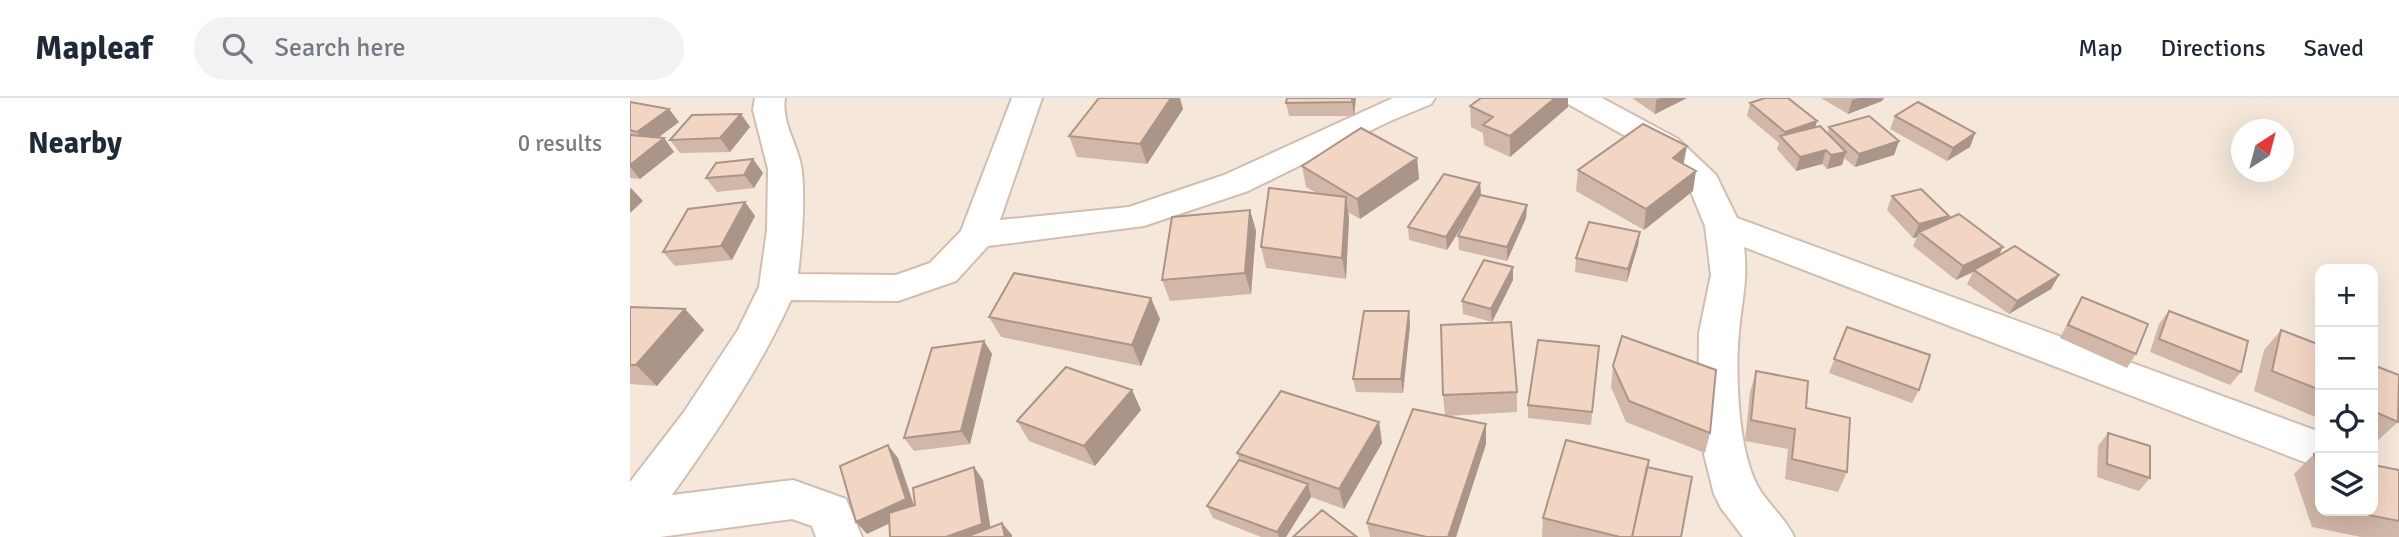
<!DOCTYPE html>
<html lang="en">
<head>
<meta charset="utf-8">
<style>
  body { margin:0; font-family:Signika,sans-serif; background:#f2f2f3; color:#1f2937 }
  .controls { position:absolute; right:21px; bottom:21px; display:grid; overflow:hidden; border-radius:14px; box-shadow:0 7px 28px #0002 }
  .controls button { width:63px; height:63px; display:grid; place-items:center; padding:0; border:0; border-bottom:2px solid #e0e1e3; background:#fff; color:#1f2937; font:35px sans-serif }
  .compass { position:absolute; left:1601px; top:21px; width:63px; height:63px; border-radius:50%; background:#fff; box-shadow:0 7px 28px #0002; rotate:36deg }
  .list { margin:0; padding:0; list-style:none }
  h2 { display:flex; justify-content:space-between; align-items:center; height:91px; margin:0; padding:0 28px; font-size:30px }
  h2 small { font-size:23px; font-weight:400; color:#747a83 }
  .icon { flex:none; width:38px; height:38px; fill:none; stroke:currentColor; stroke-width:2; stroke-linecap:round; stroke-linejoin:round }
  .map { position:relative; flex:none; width:1769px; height:439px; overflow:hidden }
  header { display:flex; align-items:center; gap:42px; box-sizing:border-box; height:98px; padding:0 35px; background:#fff; border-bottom:2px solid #e0e1e3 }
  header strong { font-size:33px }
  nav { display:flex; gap:38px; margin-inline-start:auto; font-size:24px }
  .search { width:490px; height:63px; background:#f2f2f3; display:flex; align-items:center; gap:18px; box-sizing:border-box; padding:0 24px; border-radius:38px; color:#747a83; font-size:26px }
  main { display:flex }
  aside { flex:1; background:#fff }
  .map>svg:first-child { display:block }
  .residential { fill:#f5e8da; fill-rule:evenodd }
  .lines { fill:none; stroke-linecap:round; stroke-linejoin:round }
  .minor-casing { stroke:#d1beb0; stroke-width:4 }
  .minor { fill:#fff; fill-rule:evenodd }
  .wall { fill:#d1b7a8 }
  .shaded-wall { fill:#aa9588 }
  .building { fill:#f3d5c3; stroke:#aa9588; stroke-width:2 }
</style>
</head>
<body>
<header>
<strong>Mapleaf</strong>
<div class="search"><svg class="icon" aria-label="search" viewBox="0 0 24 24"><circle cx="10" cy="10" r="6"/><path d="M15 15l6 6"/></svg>Search here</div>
<nav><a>Map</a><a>Directions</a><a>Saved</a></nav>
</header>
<main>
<aside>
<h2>Nearby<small>0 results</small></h2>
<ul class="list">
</ul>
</aside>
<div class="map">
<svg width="1769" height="439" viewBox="0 0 1769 439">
  <rect width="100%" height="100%" fill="#fdf6ec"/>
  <path class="residential" d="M0,0H1769V439H0ZM1612,32H1654V74H1612ZM1690,171H1743V413H1690Z"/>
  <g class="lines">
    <g class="minor-casing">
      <path id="minor" d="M125,0H155C151,26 169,48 172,73C175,107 172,142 168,176L266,177L300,165L331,133L382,0H412L370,122L499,109L594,77L763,0H805L801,6L758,24L618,93L514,128L358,148L326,183L268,203L161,202C129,272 86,335 42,397L163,382L216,401L232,439H186L182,428L162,421L30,439H0V384L54,314L108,232L129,189L137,132L138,71L123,12Z
        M934,0H972L1048,41L1086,77L1107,120L1690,334V370L1114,149C1118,184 1112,200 1109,234C1105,275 1108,351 1127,387C1137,406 1155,419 1164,439H1113L1091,410L1084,396L1068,332L1069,235L1081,177L1075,128L1059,89L1026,55L938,6Z"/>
    </g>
    <use href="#minor" class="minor"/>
  </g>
  <path class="wall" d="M657,0H726L724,18H659L656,5Z
    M1002,0H1057L1025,16Z
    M1191,0H1254L1252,3L1218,16Z
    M0,4L49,24L28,40H34L44,54L10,81L0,80Z
    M1120,5L1187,23L1185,29L1198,35L1199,29L1269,43L1264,57L1225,69L1214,60L1212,67L1197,71L1192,66L1166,73L1147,51L1149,45L1117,18Z
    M840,8L938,9L880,59L854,47L853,35L841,29Z
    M553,11L517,66L447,59L439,38Z
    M111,16L120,29L100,54L50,55L40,42Z
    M1265,18L1345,35L1340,49L1317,63L1260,31Z
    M787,60L789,81L730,121L718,114L719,120L716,181L636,170L631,149L688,96L676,89L672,68Z
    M123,61L133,75L124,90L87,94L76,80Z
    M948,72L1063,93L1014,132L946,93Z
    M850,85L851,97L897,107L896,120L877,163L829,152L828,138L841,114L817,152L779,142L778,129Z
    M1262,98L1318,121L1369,157L1429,177L1421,191L1379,216L1337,186L1343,174L1326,182L1283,148L1287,139L1283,140L1257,112Z
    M115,104L125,118L102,162L45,168L33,154Z
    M620,112L626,133L621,196L540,203L532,182Z
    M1010,134L1008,147L997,184L945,174L946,160Z
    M883,169V182L862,224L833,216L832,203Z
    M1452,199L1506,256L1497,270L1430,240L1444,212Z
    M0,209L55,211L74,232L27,288L0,286Z
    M1539,213L1611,274L1600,287L1520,254L1529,226Z
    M359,219L530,221L511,268L371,239Z
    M780,227L773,295L726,294L723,281Z
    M1217,229L1289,292L1282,305L1199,275Z
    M1651,232L1690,247V321L1624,293L1634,252Z
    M354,243L362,256L340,346L284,353L274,340Z
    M969,248L961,327L898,320V307Z
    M1743,267L1768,324L1746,344L1743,343Z
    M983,268L1080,335L1075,355L996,324L981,289Z
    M1126,273L1176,310L1217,374L1208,394L1155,381L1158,351L1115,343L1120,294Z
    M502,292L511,312L465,368L399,343L387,323Z
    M887,294V314L815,318L813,297Z
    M749,324L752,345L714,411L681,399L656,439H631L583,420L577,408L609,362L607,355Z
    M1478,335L1520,380L1509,393L1467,379L1468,348Z
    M856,346L826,439H740L737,425Z
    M1684,356L1690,357V413H1743L1769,372V439H1731L1682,429L1664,376Z
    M1017,369L1051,439H912L913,420Z"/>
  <path class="shaded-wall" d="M541,0H550L553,11L517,66L510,46Z
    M722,0H726L724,18L722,4Z
    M925,0H938V9L880,59V38Z
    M1031,0H1057L1025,16L1026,2Z
    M1229,0H1254L1252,3L1218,16L1222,2Z
    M39,11L49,24L18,47L7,34Z
    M111,16L120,29L100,54L90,40Z
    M1187,23L1183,37L1153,41L1155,34Z
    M1345,35L1340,49L1317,63L1323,50Z
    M34,40L44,54L10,81L0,69V67Z
    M1269,43L1264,57L1225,69L1229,56Z
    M1057,48L1053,69L1043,60Z
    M1196,52L1192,66L1166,73L1170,59Z
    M1216,54L1212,67L1197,71L1201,57Z
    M787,60L789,81L730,121L727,101Z
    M123,61L133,75L124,90L114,77Z
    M1066,73L1063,93L1014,132L1016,111Z
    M850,85L851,98L817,152L816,139Z
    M1,90L13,103L0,115V91Z
    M716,99L719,120L716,181L712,160Z
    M115,104L125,118L102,162L91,148Z
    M897,107L896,120L877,163V149Z
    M620,112L626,133L621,196L615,175Z
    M1319,118L1313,132L1289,134L1287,139L1283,140L1289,126Z
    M1010,134L1008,147L997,184L998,171Z
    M1373,149L1366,163L1326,182L1333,168Z
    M883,169V182L862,224L861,211Z
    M1429,177L1421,191L1379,216L1387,203Z
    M521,200L530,221L511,268L502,247Z
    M55,211L74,232L27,288L6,267Z
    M779,213L780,227L773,295L771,281Z
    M354,243L362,256L340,346L331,333Z
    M502,292L511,312L465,368L454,348Z
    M749,324L752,345L714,411L709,391Z
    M856,326V346L826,439H818Z
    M258,347L268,360L286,413L237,436L226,424Z
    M344,369L353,382L362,439H316Z
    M678,386L681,399L656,439H649L647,434Z
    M372,425L382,437V439H375Z"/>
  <path class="building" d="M469,0H541L510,46L439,38Z
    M657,0H722V4L656,5Z
    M851,0H925L880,38L853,27L863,19L840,8Z
    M1135,0H1158L1187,23L1155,34L1120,5Z
    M0,4L39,11L7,34L0,32Z
    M1288,4L1345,35L1323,50L1265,18Z
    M111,16L90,40L40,42L62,17Z
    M1239,18L1269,43L1229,56L1199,29Z
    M1013,26L1057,48L1043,60L1066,73L1016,111L948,72Z
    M1190,28L1216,54L1201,57L1196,52L1170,59L1150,38Z
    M731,30L787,60L727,101L672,68Z
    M0,37L34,40L0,67Z
    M123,61L114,77L76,80L86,65Z
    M814,76L850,85L816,139L778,129Z
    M639,90L716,99L712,160L631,149Z
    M1291,91L1319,118L1289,126L1262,98Z
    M850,97L897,107L877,149L828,138Z
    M115,104L91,148L33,154L58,111Z
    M620,112L615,175L532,182L542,119Z
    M1329,116L1373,149L1333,168L1289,134Z
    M959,124L1010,134L998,171L946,160Z
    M1385,148L1429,177L1387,203L1344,172Z
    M854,162L883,169L861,211L832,203Z
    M384,175L521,200L502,247L359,219Z
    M1452,199L1518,226L1506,256L1438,227Z
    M0,209L55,211L6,267H0Z
    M734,213H779L771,281H723Z
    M1539,213L1618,243L1611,274L1529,241Z
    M881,224L887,294L813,297L811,227Z
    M1217,229L1300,257L1289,292L1204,261Z
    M1651,232L1690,247V292L1642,273Z
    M992,238L1086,272L1080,335L999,303L983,268Z
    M908,242L969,248L962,314L898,307Z
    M354,243L331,333L274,340L302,250Z
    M1743,267L1769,277L1768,324L1743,313Z
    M436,269L502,292L454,348L387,323Z
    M1126,273L1178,283L1176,310L1220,320L1217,374L1162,361L1165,331L1121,322Z
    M651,293L749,324L709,391L607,355Z
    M783,311L856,326L818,439H797L737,425Z
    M1478,335L1520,348V380L1477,366Z
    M936,342L1019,362L1002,439H990L913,420Z
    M258,347L276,401L226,424L210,368Z
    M1684,356L1690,357V373Z
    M609,362L678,386L647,434L577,408Z
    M1743,367L1769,372V423L1718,413H1743Z
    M344,369L352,426L316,439H260L259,415L285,407L283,390Z
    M1017,369L1062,379L1051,439H1002Z
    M692,412L727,439H663Z
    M372,425L375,439H336Z"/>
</svg>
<div class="controls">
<button>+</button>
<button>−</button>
<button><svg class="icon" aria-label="locate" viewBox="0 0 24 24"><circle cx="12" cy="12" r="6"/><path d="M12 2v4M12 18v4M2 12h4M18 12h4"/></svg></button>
<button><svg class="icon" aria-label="layers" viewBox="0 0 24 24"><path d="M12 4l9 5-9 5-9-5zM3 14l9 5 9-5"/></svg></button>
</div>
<svg class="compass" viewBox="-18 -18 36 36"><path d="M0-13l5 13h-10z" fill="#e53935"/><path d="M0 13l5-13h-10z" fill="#747a83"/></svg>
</div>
</main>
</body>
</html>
